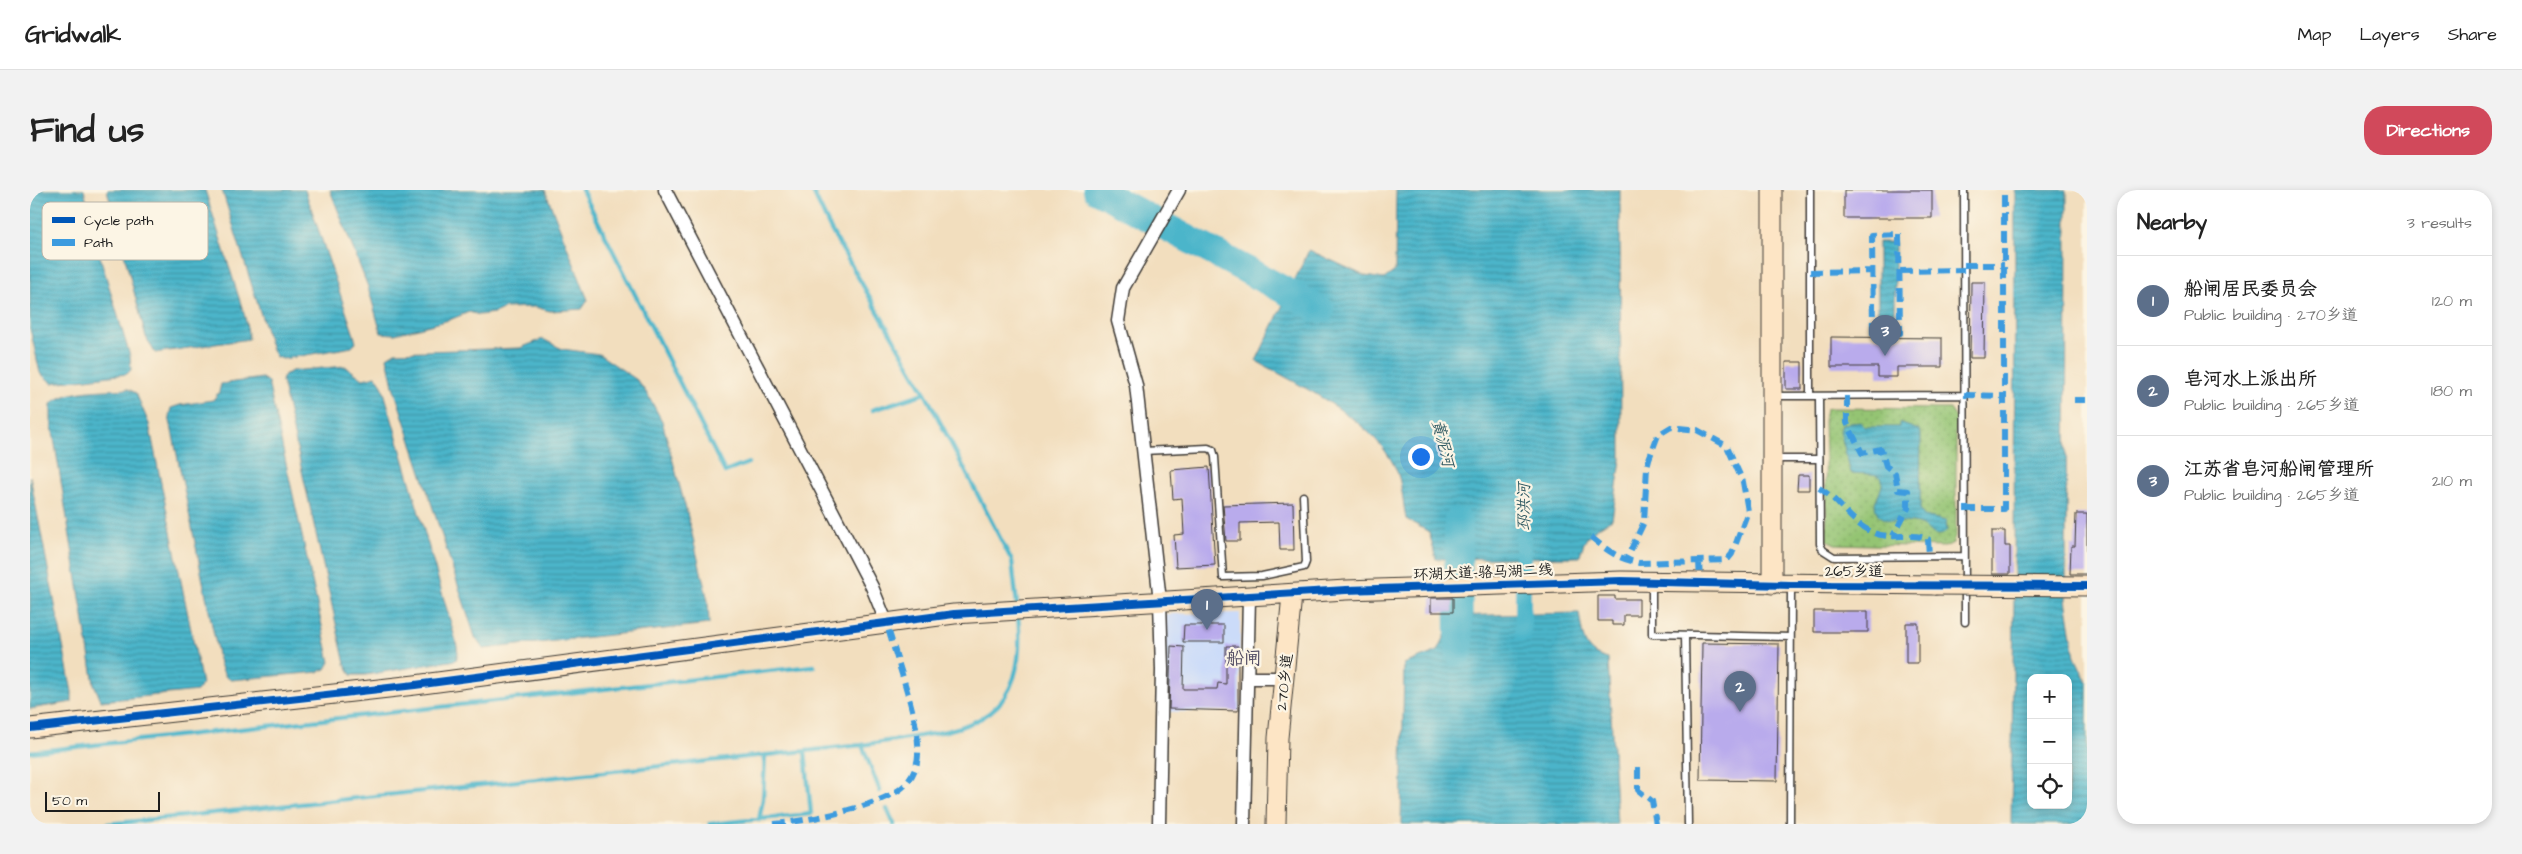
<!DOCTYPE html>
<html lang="en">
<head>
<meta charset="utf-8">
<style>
  body { margin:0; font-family:"Architects Daughter","LXGW WenKai TC",sans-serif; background:#f2f2f2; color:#222 }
  .controls { position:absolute; right:15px; bottom:15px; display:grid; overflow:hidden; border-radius:10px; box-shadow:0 2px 8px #0003 }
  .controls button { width:45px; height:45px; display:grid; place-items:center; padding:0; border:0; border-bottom:1px solid #e0e0e0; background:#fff; color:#222; font:25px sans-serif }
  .scale { position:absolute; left:15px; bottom:12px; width:115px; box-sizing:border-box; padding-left:5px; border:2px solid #1c1c1c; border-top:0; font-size:14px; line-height:18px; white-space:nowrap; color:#1c1c1c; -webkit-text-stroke:4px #fcf5e5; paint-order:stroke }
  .you { position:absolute; left:1390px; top:266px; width:18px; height:18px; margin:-12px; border:4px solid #fff; border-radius:50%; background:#1a73e8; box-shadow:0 0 0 8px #1a73e833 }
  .badge { display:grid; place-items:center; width:32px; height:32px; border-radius:50%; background:#d1495b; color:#fff; font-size:16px; font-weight:700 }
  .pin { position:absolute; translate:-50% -41px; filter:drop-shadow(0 1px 2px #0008) }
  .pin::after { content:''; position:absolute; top:26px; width:18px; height:15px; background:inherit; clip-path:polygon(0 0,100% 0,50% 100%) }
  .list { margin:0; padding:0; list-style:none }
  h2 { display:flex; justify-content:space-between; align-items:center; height:65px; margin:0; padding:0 20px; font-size:21px }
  h2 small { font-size:16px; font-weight:400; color:#767676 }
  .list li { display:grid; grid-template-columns:32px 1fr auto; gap:15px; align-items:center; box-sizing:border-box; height:90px; padding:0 20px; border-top:1px solid #e0e0e0 }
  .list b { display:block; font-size:19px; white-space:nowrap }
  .list p { margin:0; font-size:16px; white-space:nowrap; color:#767676 }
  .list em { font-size:16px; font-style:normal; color:#767676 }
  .icon { flex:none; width:28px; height:28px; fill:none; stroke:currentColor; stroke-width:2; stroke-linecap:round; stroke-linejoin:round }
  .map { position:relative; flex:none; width:2057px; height:634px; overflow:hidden; border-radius:20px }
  header { display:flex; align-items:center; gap:30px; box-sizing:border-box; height:70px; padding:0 25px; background:#fff; border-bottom:1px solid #e0e0e0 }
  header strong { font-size:24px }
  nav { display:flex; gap:28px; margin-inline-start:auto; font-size:18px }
  .intro { display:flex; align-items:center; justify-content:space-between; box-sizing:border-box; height:120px; padding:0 30px }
  h1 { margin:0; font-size:35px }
  .button { padding:12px 22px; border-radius:20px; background:#d1495b; color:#fff; font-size:18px; font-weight:700 }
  main { display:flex; gap:30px; padding:0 30px }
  aside { flex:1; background:#fff; border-radius:20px; box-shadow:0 2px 8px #0003 }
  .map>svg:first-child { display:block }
  .built { fill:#cbdbf9 }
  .garden { fill:url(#garden-dots); stroke:#587048 }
  .water { fill:url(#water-rules); stroke:#346873; fill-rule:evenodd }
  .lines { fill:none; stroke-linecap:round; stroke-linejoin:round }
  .stream { stroke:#4cb5ca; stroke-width:4.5 }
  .canal { stroke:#4cb5ca; stroke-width:16 }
  .river { stroke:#4cb5ca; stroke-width:28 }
  .building { fill:#b9abec }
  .lane-casing { stroke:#3c3934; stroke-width:9 }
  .street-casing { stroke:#3c3934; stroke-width:15 }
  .secondary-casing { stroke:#3c3934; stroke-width:21 }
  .lane { stroke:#fff; stroke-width:6 }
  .street { stroke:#fff; stroke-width:12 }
  .secondary { stroke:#fde5c5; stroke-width:19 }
  .secondary-bridge-casing { stroke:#3c3934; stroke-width:21; stroke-linecap:butt }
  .secondary-bridge { stroke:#fde5c5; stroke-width:19 }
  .quiet { stroke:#3c9bdf; stroke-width:6; stroke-dasharray:12 6; stroke-linecap:butt }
  .cycleway-casing { stroke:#fcf5e5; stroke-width:11 }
  .cycleway { stroke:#0057b8; stroke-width:8 }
  .labels { text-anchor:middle; stroke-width:4.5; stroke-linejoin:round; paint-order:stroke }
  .street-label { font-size:15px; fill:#1c1c1c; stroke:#fcf5e5 }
  .water-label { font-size:16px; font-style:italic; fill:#2f5962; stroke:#fcf5e5 }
  .quarter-label { font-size:18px; fill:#534e65; stroke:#fcf5e5 }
  .key { fill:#fcf5e5; stroke:#b9b4a9; stroke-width:1 }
  .key-label { font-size:14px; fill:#1c1c1c }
</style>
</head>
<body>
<header>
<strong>Gridwalk</strong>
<nav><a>Map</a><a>Layers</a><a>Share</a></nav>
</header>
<div class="intro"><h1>Find us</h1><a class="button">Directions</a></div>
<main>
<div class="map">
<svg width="2057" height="634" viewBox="0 0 2057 634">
  <defs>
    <pattern id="garden-dots" width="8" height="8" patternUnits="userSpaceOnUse" patternTransform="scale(1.25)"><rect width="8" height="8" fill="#94c473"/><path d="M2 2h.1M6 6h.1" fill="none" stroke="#7fa863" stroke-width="1.8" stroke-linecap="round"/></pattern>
    <pattern id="water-rules" width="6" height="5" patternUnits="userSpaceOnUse" patternTransform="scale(1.25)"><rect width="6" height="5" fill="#4cb5ca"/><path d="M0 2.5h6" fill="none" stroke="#3e92a3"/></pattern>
  </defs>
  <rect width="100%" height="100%" fill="#fcf5e5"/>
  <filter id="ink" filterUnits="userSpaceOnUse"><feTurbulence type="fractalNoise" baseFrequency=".02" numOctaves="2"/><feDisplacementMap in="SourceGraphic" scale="10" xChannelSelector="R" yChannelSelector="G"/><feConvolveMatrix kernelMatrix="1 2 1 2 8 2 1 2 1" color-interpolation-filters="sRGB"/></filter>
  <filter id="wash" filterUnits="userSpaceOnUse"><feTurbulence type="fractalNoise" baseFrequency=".0096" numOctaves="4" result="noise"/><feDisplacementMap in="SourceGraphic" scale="20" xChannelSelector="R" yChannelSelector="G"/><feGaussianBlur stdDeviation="1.12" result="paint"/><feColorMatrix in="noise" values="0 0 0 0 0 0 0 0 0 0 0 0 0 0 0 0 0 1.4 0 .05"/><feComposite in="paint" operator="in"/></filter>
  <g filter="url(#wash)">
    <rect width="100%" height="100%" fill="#f2debe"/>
    <path class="built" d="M1210,423V521L1135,522V424Z"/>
    <path class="garden" d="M1800,218L1920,219L1926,228V344L1923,353L1915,357L1805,354L1797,350L1794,228L1796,219Z"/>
    <path class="water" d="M0,0H54L68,60L100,166L101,180L97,184L22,193L10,183L0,138Z
      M77,0H175L215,127L219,149L125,163L116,147Z
      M192,0H275L324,145L326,153L322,157L253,169L246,167L242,160Z
      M300,0H515L558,110L552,119L520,121L505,117L475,118L464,123L449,125L439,122L419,130L365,144L351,143L338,97Z
      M1366,0H1590L1591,270L1582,329C1563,340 1554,345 1550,367L1406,369L1399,342L1376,329C1373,313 1372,291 1365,277C1342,229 1271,196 1226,171L1279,60L1335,86L1354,89L1365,81Z
      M1985,0H2037L2036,409L2045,467L2057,492V634H1981L1984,408ZM2001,488H2038V615H2001Z
      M1848,52H1865V135H1848Z
      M513,149L532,159L569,164L607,190L618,205L632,231L657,323L678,411L679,434L453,459L445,447L363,196L357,167L365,162L490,158Z
      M315,176L333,189L346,186L352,195L426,451L428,463L426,470L335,485H321L315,474L252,191L254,185L262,181Z
      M232,188L238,192L300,472L296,479L288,482L201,490L195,486L190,474L139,226L141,218L150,215L183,210L189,202L191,194Z
      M98,199L106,203L119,234L172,494L167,501L71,511L64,494L21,230V214C39,198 75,201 98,199Z
      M1831,232L1834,237H1869V233L1889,240L1891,244L1890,320L1894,326L1916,331L1917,341C1905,351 1900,339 1890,335C1876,328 1845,339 1845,313C1860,281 1852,285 1821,283L1810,241L1812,234Z
      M0,286L42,502V512L0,519Z
      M1549,423C1553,446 1552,463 1578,469L1587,634H1371L1374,474L1408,461L1418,439V426Z"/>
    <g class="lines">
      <path class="stream" d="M552,0L695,282L718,273
        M782,0L801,40L895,203L982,371L987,415
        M842,220L895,203
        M832,555L850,601
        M0,562L784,476
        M857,619L864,634
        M729,630L733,609L735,565
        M78,634L832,555C924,539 1000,546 988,425
        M680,634L781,624L775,561"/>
      <path class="canal" d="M1493,347V445"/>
      <path class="river" d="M1067,0L1291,120
        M1428,331L1429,463"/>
    </g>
    <g id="blocks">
      <path class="building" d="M1814,0H1902V28H1814Z
        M1941,92H1955L1954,168H1940Z
        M1801,147L1912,148V177H1867V187H1848V177H1801Z
        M1756,172H1772V199H1756Z
        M1179,277L1185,375L1146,377L1144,345L1154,344L1152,308L1143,309L1141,280Z
        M1768,285H1779V300H1767Z
        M1263,313L1264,360H1250L1249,332L1210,333V351H1196L1193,315Z
        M2046,324H2057V384H2040L2041,356H2045Z
        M1962,341H1975V356H1980V384H1962Z
        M1568,406H1585V409H1609V425H1594V435H1582V431H1568Z
        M1401,408H1423V422H1401Z
        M1784,421H1838V442H1784Z
        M1876,433H1888V473H1876Z
        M1154,435H1194V452H1153Z
        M1672,453L1749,454L1747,591L1670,590Z
        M1141,456L1154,457L1153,499H1187L1188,493L1196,494V456H1208V521L1139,519Z"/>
    </g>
  </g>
  <g filter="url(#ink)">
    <use href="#blocks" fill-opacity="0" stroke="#3c3934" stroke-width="1"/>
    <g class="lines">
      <g class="lane-casing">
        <path id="lane" d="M1934,0L1935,432
          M1743,206L1934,205
          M1780,206V0
          M1789,206L1790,354L1793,360L1804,367L1934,366
          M1113,261L1178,258L1183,260L1185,267L1193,387L1232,386L1274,377L1276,372L1273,306
          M1743,269H1789
          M1622,393V444L1760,447
          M1655,445L1658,634
          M1760,634L1761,396"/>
      </g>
      <g class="street-casing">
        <path id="street" d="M635,0L842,397L857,434
          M1217,488H1255
          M1129,634L1132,480L1130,411L1106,195L1088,131L1093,98L1149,0
          M1214,634L1219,407"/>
      </g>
      <g class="secondary-casing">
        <path id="secondary" d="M1742,394V0
          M0,538L385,495L924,424L1316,400L1591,391L1905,395
          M1246,634L1248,548L1262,405"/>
      </g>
      <use href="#lane" class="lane"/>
      <use href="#street" class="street"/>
      <use href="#secondary" class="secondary"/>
      <g class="secondary-bridge-casing">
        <path id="secondary-bridge" d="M1905,395L2057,396"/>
      </g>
      <use href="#secondary-bridge" class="secondary-bridge"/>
      <path class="quiet" d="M1869,44L1870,143H1843L1842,45Z
        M1934,75H1974
        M1870,81L1934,80
        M1780,82L1843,81
        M1934,205L1974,206
        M1817,206V233L1832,263L1851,259L1856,276L1865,283L1868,300L1878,301V318L1863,346
        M2044,210H2057
        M1789,298C1810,310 1821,334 1844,343C1861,350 1882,342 1898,349L1899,366
        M1934,319H1974V0
        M1561,347C1578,361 1587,368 1609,373L1697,370L1702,364L1718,321L1713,292L1697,256L1667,240L1641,237L1628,245L1619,269L1617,277L1614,332L1596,370
        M1669,370L1670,393
        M1608,577V600L1622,611L1626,634
        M744,634C777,631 842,618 869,600C880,593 888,577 888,564C891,534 865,466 857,434"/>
      <g class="cycleway-casing">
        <path id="cycleway" d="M0,538L385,495L924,424L1316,400L1591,391L1761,395L2057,396"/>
      </g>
      <use href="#cycleway" class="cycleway"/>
    </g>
  </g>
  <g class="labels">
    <g class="street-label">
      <text x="1824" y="386">265乡道</text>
      <text transform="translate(1453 382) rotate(-2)" y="5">环湖大道-骆马湖二线</text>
      <text transform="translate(1254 492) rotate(-84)" y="5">270乡道</text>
    </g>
    <g class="water-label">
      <text transform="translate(1414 253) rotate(76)" y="6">黄泥河</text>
      <text transform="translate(1493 317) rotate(-90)" y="6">邳洪河</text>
    </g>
    <g class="quarter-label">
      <text x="1214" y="474">船闸</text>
    </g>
  </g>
  <rect x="12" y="12" width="166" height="58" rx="8" class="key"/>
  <rect x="22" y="27" width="23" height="6" fill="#0057b8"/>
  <rect x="22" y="49" width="23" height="7" fill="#3c9bdf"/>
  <g class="key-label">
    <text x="54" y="35">Cycle path</text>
    <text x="54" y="57">Path</text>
  </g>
</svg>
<div class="controls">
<button>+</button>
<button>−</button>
<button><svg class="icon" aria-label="locate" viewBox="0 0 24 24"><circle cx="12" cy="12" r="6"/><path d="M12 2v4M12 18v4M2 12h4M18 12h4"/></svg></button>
</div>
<div class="scale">50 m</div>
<div class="you"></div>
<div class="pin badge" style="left:1177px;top:440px;background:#5c6f8a">1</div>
<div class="pin badge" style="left:1710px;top:522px;background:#5c6f8a">2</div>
<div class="pin badge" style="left:1855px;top:166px;background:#5c6f8a">3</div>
</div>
<aside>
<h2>Nearby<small>3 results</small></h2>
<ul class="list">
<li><span class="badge" style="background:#5c6f8a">1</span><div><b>船闸居民委员会</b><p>Public building · 270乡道</p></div><em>120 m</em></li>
<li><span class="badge" style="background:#5c6f8a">2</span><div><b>皂河水上派出所</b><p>Public building · 265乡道</p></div><em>180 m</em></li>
<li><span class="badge" style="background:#5c6f8a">3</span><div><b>江苏省皂河船闸管理所</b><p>Public building · 265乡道</p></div><em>210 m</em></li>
</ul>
</aside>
</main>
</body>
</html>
